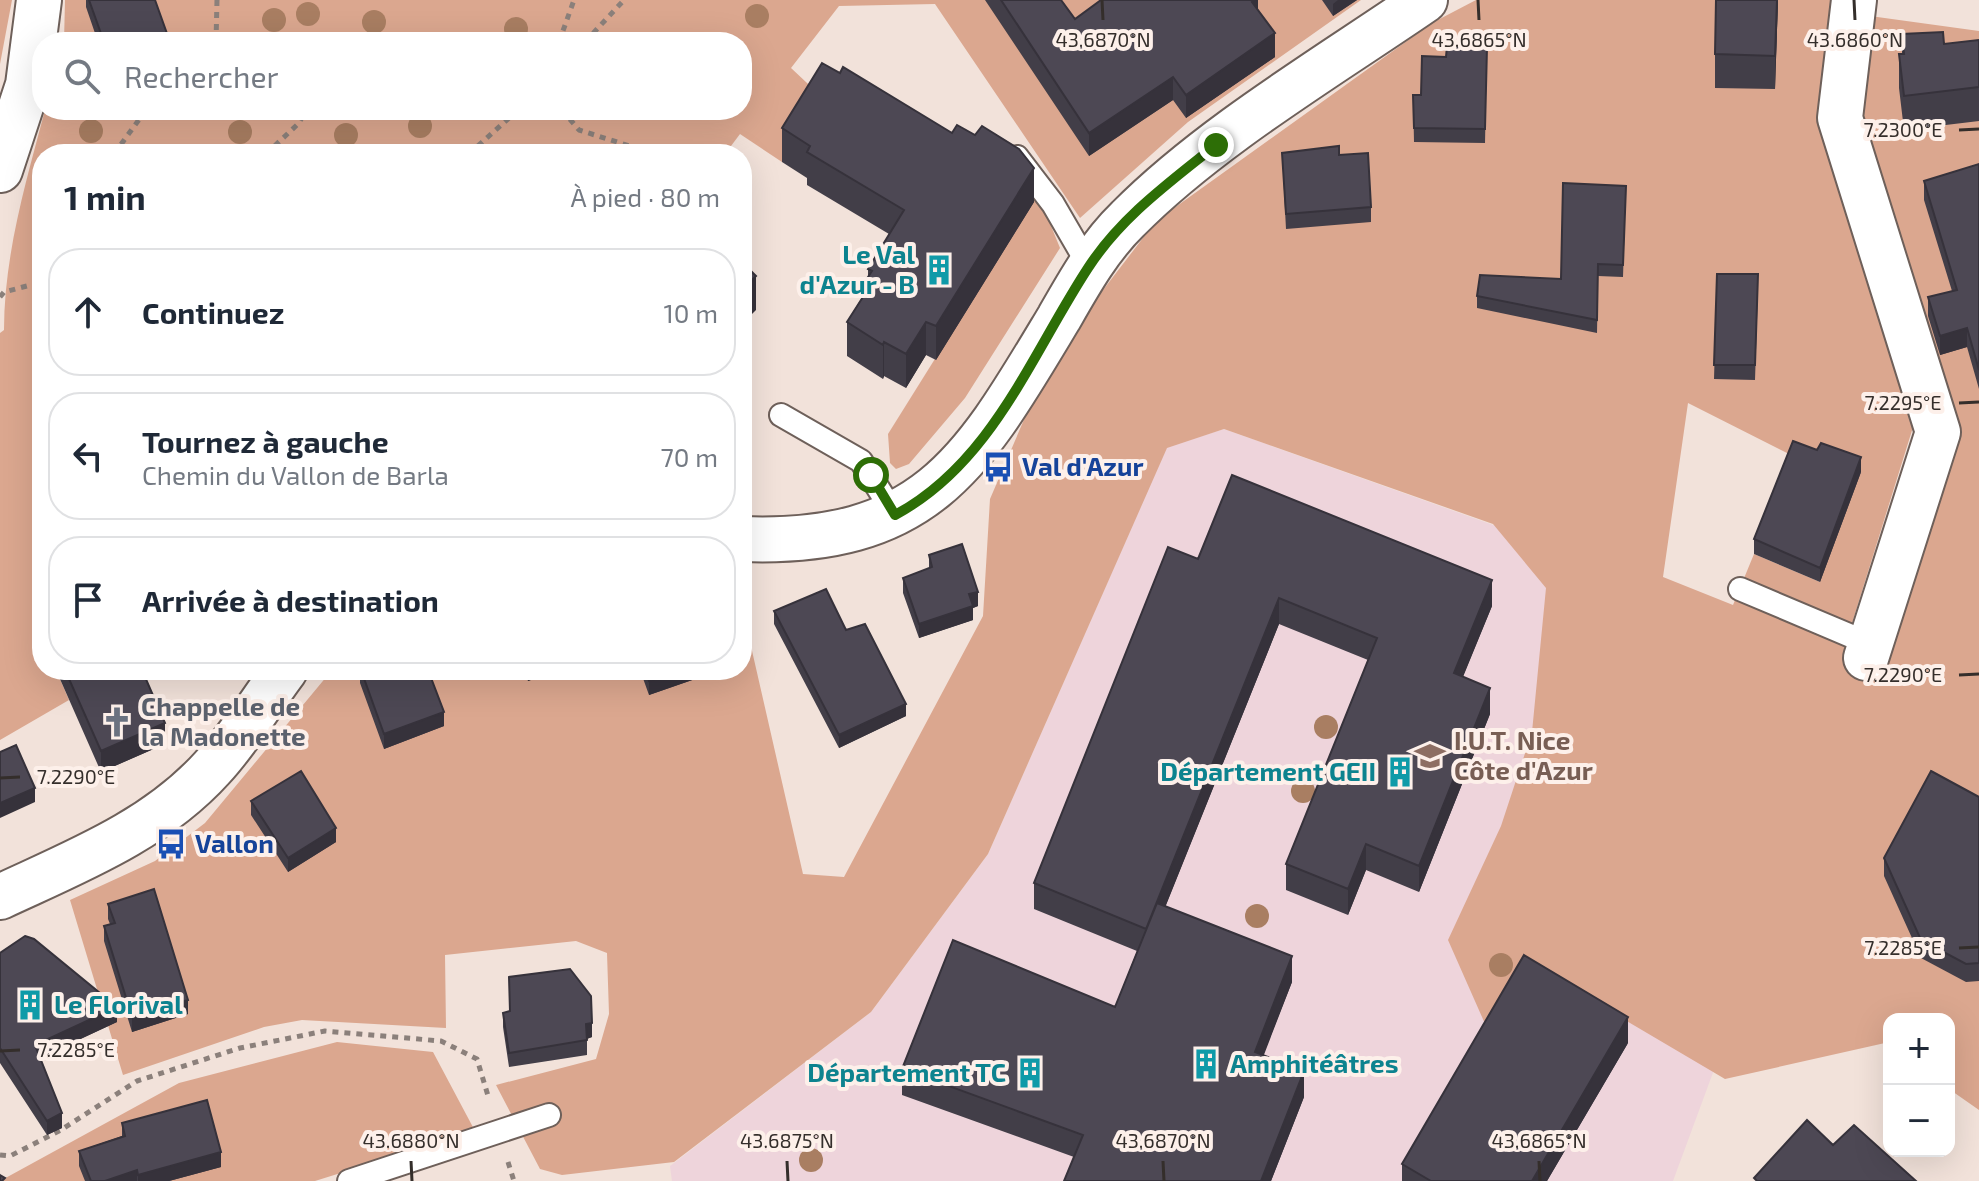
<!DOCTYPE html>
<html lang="fr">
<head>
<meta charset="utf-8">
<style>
  body { margin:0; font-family:"Exo 2",sans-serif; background:#f6f6f7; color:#1f2937 }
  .controls { position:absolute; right:24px; bottom:24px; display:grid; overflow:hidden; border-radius:16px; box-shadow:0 8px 32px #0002 }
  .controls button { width:72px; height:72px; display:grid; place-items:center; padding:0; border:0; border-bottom:2px solid #e0e1e3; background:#fff; color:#1f2937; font:40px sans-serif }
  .stop { position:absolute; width:24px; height:24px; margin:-18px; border:6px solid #2d6e06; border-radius:50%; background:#fff }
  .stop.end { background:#2d6e06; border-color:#fff; box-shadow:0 2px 8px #0008 }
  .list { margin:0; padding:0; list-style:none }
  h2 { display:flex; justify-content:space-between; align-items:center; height:104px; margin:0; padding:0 32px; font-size:34px }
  h2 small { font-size:26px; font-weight:400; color:#747a83 }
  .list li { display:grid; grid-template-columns:52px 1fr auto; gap:24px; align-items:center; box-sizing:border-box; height:128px; margin:0 16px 16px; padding:0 16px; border:2px solid #e0e1e3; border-radius:32px }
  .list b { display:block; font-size:30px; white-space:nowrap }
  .list p { margin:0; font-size:26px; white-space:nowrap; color:#747a83 }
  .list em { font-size:26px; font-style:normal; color:#747a83 }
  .icon { flex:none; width:44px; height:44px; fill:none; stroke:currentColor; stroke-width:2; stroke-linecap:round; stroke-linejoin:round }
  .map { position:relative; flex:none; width:1979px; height:1181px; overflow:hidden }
  .search { position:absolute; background:#fff; box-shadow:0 8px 32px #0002; left:32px; top:32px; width:720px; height:88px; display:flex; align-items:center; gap:20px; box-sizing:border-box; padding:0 28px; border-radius:32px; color:#747a83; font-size:30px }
  .panel { position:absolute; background:#fff; box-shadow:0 8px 32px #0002; left:32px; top:144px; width:720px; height:536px; border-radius:32px }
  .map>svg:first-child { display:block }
  .education { fill:#eed4db }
  .green { fill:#dba78f; fill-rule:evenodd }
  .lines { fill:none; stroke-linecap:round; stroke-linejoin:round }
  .service-casing { stroke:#6e605a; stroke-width:26 }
  .minor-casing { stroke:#6e605a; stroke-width:48 }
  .tertiary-casing { stroke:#6e605a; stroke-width:48 }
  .path { stroke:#8b807b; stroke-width:5; stroke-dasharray:6 6; stroke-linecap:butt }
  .service { stroke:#fff; stroke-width:22 }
  .minor { stroke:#fff; stroke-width:44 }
  .tertiary { stroke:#fff; stroke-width:44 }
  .tree { fill:#a97e62 }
  .wall { fill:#423e48 }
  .shaded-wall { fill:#36323b }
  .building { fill:#4d4854; stroke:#36323b; stroke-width:2 }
  .route { stroke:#2d6e06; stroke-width:10 }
  .ticks { fill:none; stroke:#342e2b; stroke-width:3 }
  .labels { text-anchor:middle; stroke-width:8; stroke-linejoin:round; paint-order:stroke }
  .culture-label { font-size:26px; font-weight:bold; fill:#0d838f; stroke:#fdf0ea; text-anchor:end }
  .transit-label { font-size:26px; font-weight:bold; fill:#164399; stroke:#fdf0ea; text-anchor:start }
  .worship-label { font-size:26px; font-weight:bold; fill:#5b616d; stroke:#fdf0ea; text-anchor:start }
  .education-label { font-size:26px; font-weight:bold; fill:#785e54; stroke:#fdf0ea; text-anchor:start }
  .ticks-label { font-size:20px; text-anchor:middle; fill:#342e2b; stroke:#fdf0ea; stroke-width:8; stroke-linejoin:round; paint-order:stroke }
</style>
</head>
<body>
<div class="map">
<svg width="1979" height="1181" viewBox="0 0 1979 1181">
  <rect width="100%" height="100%" fill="#f2e2da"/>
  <path class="education" d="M1224,429L1866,658L1673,1181H672L670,1166L871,1012L988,854L1167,447Z"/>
  <path class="green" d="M0,0H12L0,64Z
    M65,0H1361L1188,122L1080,218L935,4L839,6L791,68L822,97L782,162L740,134L725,154H42V670H56L69,700L0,740V333L4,330C4,255 26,182 45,110H742V42H64Z
    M1476,0H1835L1914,424L1844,649L1887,643L1949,424L1857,121L1870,16L1979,31V1110L1949,1089V1019H1889V1046L1885,1043L1725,1079L1530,964L1486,1026L1448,940L1501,826L1532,732L1546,588L1493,524L1224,429L1167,448L988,854L871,1012L674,1162L562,1175L540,1169L496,1085L596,1059L609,1014L607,953L576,941L445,955L446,1028L302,1020L264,1027L123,1075L70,900L155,861L205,823L332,670H742V607L803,874L844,877L983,616L990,499L1050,359L1156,221L1432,23ZM1688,403L1793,456L1820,582L1754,554L1733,605L1663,577Z
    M1038,194L1060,248L965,398L909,464L896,469L890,463L888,434Z
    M337,1042L433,1052L475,1131L315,1181H0L179,1083Z"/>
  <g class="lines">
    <g class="service-casing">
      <path id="service" d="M1017,157L1053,204L1089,266
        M781,415L861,461L895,515
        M1740,589L1870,644
        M349,1181L549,1115"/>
    </g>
    <g class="minor-casing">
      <path id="minor" d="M1854,0L1840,118L1938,432L1866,658
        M742,539C928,546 973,461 1059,318C1079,283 1099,247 1128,219C1209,137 1329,66 1425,0
        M0,897C75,862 155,831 212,768C239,739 261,702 285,670"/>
    </g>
    <g class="tertiary-casing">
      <path id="tertiary" d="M0,170L28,85L39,0"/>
    </g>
    <path class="path" d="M216,42L217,0
      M559,42L574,0
      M585,42L624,0
      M562,110L579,130L655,154
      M114,154L146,110
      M266,154L299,123L306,110
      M469,154L518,110
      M742,192L749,194
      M0,297L4,292L42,282
      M0,1155L10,1156L61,1130L137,1081L240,1048L325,1031L441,1041L477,1059L489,1099
      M508,1162L514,1181"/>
    <use href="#service" class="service"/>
    <use href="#minor" class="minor"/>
    <use href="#tertiary" class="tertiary"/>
  </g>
  <g class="tree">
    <circle cx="308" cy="14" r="12"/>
    <circle cx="757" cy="16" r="12"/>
    <circle cx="274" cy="20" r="12"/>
    <circle cx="374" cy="22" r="12"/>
    <circle cx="516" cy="29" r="12"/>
    <circle cx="420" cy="126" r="12"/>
    <circle cx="91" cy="131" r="12"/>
    <circle cx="240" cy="132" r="12"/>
    <circle cx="346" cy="135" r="12"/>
    <circle cx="1326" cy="727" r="12"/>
    <circle cx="1303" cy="791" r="12"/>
    <circle cx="1257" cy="916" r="12"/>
    <circle cx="1501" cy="965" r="12"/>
    <circle cx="811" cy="1160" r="12"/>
  </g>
  <path class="wall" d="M86,0H155L170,42H98L86,7Z
    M985,0H1061L1075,19L1258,0V10L1275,57L1186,118L1173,100L1089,156Z
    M1322,0H1357L1333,16Z
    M1778,0L1775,89L1715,88V54Z
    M1902,34L1944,44L1979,40V121L1904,130L1899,88V54H1902Z
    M1487,47L1485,143L1414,142L1413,95H1421L1446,57Z
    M782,128L1034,202L936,360L926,355L906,388L884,376L883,379L847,356V322L864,294V283L868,277V269L889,234L807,185V178L782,162Z
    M1282,153L1339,155L1371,207V222L1286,229Z
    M1979,164V389L1967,347L1940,355L1928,316V297L1952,291L1924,200V181Z
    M1626,186L1623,277L1598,276L1597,333L1477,308V296L1561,279Z
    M1717,274L1758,289L1755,380L1714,379Z
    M1861,472L1820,582L1754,554V539Z
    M929,555L978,606L973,608V620L919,638L903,593V578L929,569Z
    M1198,559L1492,606L1463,676L1490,714L1419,892L1366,870L1348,915L1286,890V864L1368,660L1279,624L1165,907L1292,982L1263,1055L1304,1097L1271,1181H1064L1074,1157L902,1095V1069L1115,1007L1137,951L1034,909V883Z
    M774,611L906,716L839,748L774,624Z
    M56,670H142L165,744L101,772Z
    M360,670H428L444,726L384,749L360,683Z
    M523,670H559L528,681Z
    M640,670H721L649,695Z
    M1979,797V981L1966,982L1921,958L1884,876V858Z
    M251,801L336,842L288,872L251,815Z
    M108,904L188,1014L132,1032L104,941V926L110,924L108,919Z
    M0,953L117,1022L40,1058L62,1128L47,1135L0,1063Z
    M503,1013L592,1037L587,1039V1055L509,1067L503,1027Z
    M1628,1043L1547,1181H1402V1164Z
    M122,1123L221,1167L169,1181H85L79,1166V1151L122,1136Z"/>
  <path class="shaded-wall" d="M1255,0H1258V21L1252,2Z
    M1338,0H1357L1333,16V4Z
    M1777,0H1778L1775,89V56Z
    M1275,33V57L1186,118V95Z
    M1173,77V100L1089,156V133Z
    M1034,168V202L936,360V326Z
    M756,276V310L748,318V329L742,335V290Z
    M926,322V355L906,388V354Z
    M1967,328V347L1940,355V336Z
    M884,342V376L883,379V345Z
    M1861,457V472L1820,582V568Z
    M1492,580V606L1454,699V673Z
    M978,592V606L973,608V620L919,638V624L969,594Z
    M1279,598V624L1146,955V929Z
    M528,670H559L528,681Z
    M680,670H721L649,695V681Z
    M1490,688V714L1419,892V866Z
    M906,704V716L839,748V735Z
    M444,712V726L384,749V734Z
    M165,723V744L101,772V751Z
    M35,788V802L0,818V803Z
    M336,828V842L288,872V858Z
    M1366,844V870L1348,915V889Z
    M1292,956V982L1255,1078V1052Z
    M188,1000V1014L132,1032V1017Z
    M117,1007V1022L35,1060V1045Z
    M1628,1017V1043L1547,1181H1532Z
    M592,1023V1037L586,1039V1024Z
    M1304,1071V1097L1271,1181H1261Z
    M62,1113V1128L47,1135V1121Z
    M221,1152V1167L169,1181H138V1175Z
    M137,1170V1181H105Z"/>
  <path class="building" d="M89,0H155L170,42H104Z
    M1001,0H1061L1075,19L1101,0H1255L1252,2L1275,33L1186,95L1173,77L1089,133Z
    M1716,0H1777L1775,56L1715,54Z
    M1943,32L1944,44L1979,40V87L1904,96L1899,54H1904L1902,34Z
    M1447,46L1487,47L1485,129L1414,128L1413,95H1421L1422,56L1446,57Z
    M822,63L840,73L843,67L952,133L957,125L975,135L982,126L1019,149L1034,168L936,326L926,322L906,354L884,342L883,345L847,322L870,286L864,283L872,271L868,269L904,210L807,152L810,146L782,128Z
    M1339,146V155L1368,153L1371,207L1286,214L1282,153Z
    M1979,164V370L1967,328L1940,336L1928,297L1957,290L1924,181Z
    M1563,183L1626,186L1623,265L1598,264L1597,320L1477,296L1480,275L1561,279Z
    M742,262L756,276L742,290L748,295L742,301Z
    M1717,274H1758L1755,365H1714Z
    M1793,441L1817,450L1821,443L1861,457L1820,568L1754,539Z
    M1232,475L1492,580L1454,673L1490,688L1419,866L1366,844L1348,889L1286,864L1377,638L1279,598L1146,929L1034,883L1168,547L1198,559Z
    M962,544L978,592L969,594L973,606L919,624L903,578L932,567L929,555Z
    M826,589L846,630L865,624L906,704L839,735L774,611Z
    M65,670H142L165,723L101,751Z
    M361,670H428L444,712L384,734Z
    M646,670H680L649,681Z
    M16,745L35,788L0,803V752Z
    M301,771L336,828L288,858L251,801Z
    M1931,771L1979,797V963L1966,964L1921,940L1884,858Z
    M154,889L188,1000L132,1017L104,926L115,923L108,904Z
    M1157,903L1292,956L1255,1052L1304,1071L1261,1181H1064L1083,1135L902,1069L953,940L1115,1007Z
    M25,936L34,939L117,1007L35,1045L62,1113L47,1121L0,1048V953Z
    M1524,955L1628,1017L1532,1181H1431L1402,1164Z
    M570,969L591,996L592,1023L586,1024L587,1040L509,1053L503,1013L510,1011L509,977Z
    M207,1100L221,1152L138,1175L137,1170L105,1181H91L79,1151L125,1136L122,1123Z
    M1807,1120L1833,1145L1854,1125L1916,1181H1757L1754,1178Z
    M0,1175L5,1178L2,1181H0Z"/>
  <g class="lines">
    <path class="route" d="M871,475L895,515C992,463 1031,355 1088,268C1121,217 1170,182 1216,145"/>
  </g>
  <path class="ticks" d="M1102,0L1103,20M1478,0L1479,20M1854,0L1855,20M1959,130L1979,129M1959,403L1979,402M1959,675L1979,674M0,778L20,777M1959,948L1979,947M0,1051L20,1050M411,1161L412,1181M787,1161L788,1181M1163,1161L1164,1181M1539,1161L1540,1181"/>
  <defs>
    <g id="building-bare" transform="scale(2.4)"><path d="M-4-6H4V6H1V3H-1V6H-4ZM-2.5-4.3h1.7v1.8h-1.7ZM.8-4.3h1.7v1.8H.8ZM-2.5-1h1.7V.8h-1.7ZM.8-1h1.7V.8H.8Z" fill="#0f9aa8" stroke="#fdf0ea" stroke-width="2.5" paint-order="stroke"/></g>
    <g id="bus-bare" transform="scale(2.4)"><path d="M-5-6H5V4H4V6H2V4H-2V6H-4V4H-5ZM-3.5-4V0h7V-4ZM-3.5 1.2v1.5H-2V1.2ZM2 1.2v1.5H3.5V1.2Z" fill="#1a4fb4" stroke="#fdf0ea" stroke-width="2.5" paint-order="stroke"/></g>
    <g id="church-bare" transform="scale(2.4)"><path d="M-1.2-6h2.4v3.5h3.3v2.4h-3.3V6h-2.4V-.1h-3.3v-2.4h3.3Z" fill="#6b7280" stroke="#fdf0ea" stroke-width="2.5" paint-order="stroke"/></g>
    <g id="university-bare" transform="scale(2.4)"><path d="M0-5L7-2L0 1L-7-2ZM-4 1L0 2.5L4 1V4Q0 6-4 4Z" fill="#8d6e63" stroke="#fdf0ea" stroke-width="2.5" paint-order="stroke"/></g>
  </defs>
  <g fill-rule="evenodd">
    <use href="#building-bare" x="939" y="270"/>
    <use href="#bus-bare" x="998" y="467"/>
    <use href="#church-bare" x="117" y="722"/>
    <use href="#university-bare" x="1430" y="756"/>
    <use href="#building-bare" x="1400" y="772"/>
    <use href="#bus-bare" x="171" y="844"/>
    <use href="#building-bare" x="30" y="1005"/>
    <use href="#building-bare" x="1206" y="1064"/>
    <use href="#building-bare" x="1030" y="1073"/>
  </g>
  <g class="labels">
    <g class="culture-label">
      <text x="915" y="264">Le Val<tspan x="915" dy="30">d'Azur - B</tspan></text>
      <text x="1376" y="781">Département GEII</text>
      <text x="54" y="1014" text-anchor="start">Le Florival</text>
      <text x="1230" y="1073" text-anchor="start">Amphitéâtres</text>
      <text x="1006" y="1082">Département TC</text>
    </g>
    <g class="transit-label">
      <text x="1022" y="476">Val d'Azur</text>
      <text x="195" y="853">Vallon</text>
    </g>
    <g class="worship-label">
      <text x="141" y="716">Chappelle de<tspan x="141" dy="30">la Madonette</tspan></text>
    </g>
    <g class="education-label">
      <text x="1454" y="750">I.U.T. Nice<tspan x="1454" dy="30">Côte d'Azur</tspan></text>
    </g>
  </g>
  <g class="ticks-label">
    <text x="1103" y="47">43.6870°N</text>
    <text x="1479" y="47">43.6865°N</text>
    <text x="1855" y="47">43.6860°N</text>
    <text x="1903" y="137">7.2300°E</text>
    <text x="1903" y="410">7.2295°E</text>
    <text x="1903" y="682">7.2290°E</text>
    <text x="76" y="784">7.2290°E</text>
    <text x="1903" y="955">7.2285°E</text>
    <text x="76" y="1057">7.2285°E</text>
    <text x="411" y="1148">43.6880°N</text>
    <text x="787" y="1148">43.6875°N</text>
    <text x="1163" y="1148">43.6870°N</text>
    <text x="1539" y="1148">43.6865°N</text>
  </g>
</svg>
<div class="controls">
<button>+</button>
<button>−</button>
</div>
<div class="stop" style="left:871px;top:475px"></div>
<div class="stop end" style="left:1216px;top:145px"></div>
<div class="search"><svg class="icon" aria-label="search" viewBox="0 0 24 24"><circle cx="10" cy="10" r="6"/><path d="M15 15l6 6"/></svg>Rechercher</div>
<section class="panel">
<h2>1 min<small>À pied · 80 m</small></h2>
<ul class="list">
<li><svg class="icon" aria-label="ahead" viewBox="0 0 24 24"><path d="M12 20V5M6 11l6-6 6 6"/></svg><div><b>Continuez</b></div><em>10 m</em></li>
<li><svg class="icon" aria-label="left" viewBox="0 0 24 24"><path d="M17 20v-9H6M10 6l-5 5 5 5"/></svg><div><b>Tournez à gauche</b><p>Chemin du Vallon de Barla</p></div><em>70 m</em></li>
<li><svg class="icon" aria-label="arrive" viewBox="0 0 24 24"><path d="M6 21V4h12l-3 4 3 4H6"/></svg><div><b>Arrivée à destination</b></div></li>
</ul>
</section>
</div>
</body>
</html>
